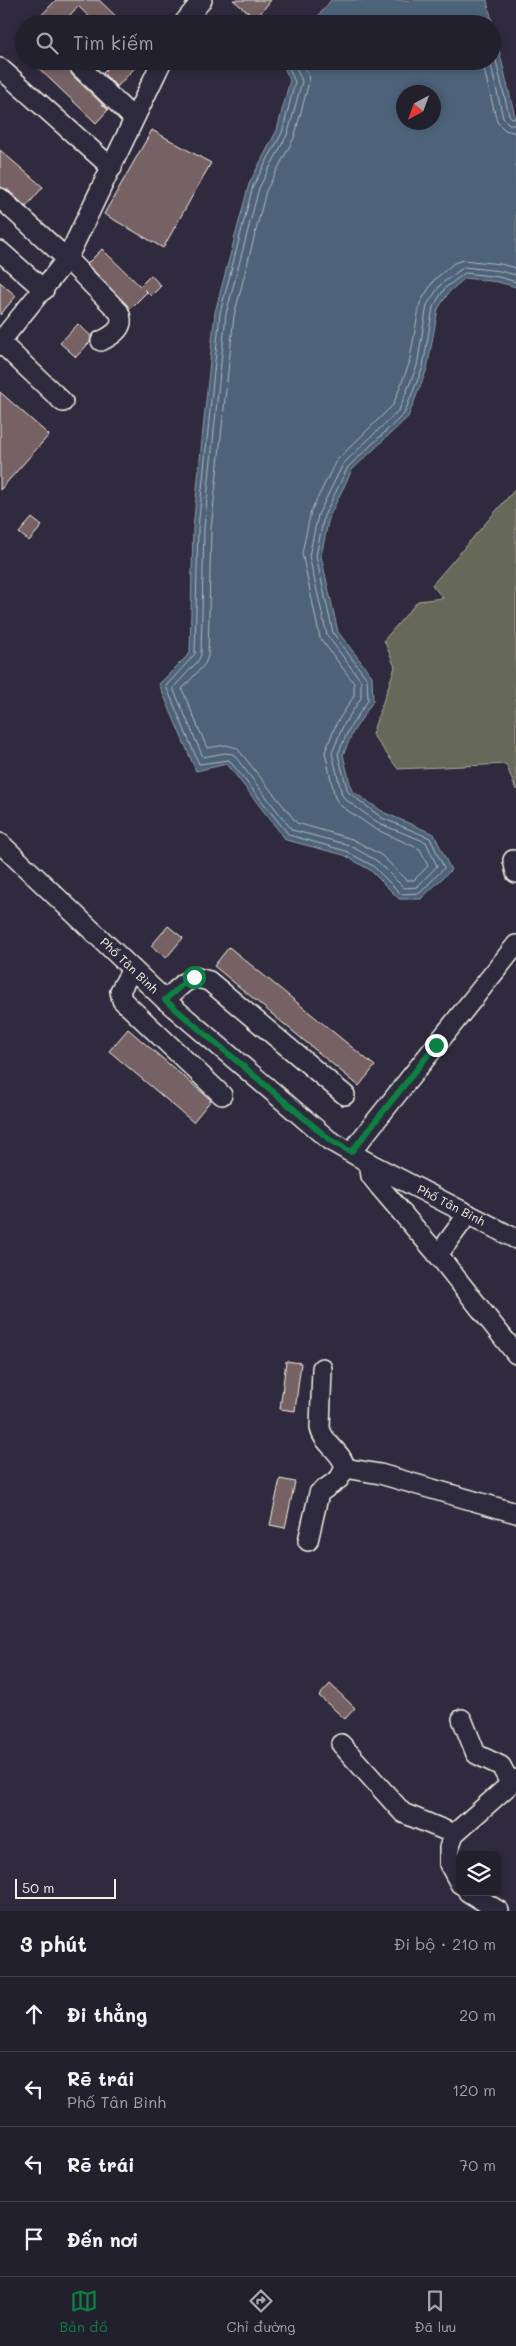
<!DOCTYPE html>
<html lang="vi">
<head>
<meta charset="utf-8">
<style>
  body { margin:0; font-family:Mali,sans-serif; background:#2b2836; color:#f1f3f6 }
  .controls { position:absolute; right:15px; bottom:15px; display:grid; overflow:hidden; border-radius:8px; box-shadow:0 2px 8px #0003 }
  .controls button { width:45px; height:45px; display:grid; place-items:center; padding:0; border:0; border-bottom:1px solid #403e4a; background:#23202e; color:#f1f3f6; font:25px sans-serif }
  .compass { position:absolute; left:396px; top:85px; width:45px; height:45px; border-radius:50%; background:#23202e; box-shadow:0 2px 8px #0003; rotate:221deg }
  .scale { position:absolute; left:15px; bottom:12px; width:101px; box-sizing:border-box; padding-left:5px; border:2px solid #f4f1e8; border-top:0; font-size:14px; line-height:18px; white-space:nowrap; color:#f4f1e8; -webkit-text-stroke:4px #2f2a3d; paint-order:stroke }
  .stop { position:absolute; width:15px; height:15px; margin:-11px; border:4px solid #0b8043; border-radius:50%; background:#fff }
  .stop.end { background:#0b8043; border-color:#fff; box-shadow:0 1px 5px #0008 }
  .list { margin:0; padding:0; list-style:none }
  h2 { display:flex; justify-content:space-between; align-items:center; height:65px; margin:0; padding:0 20px; font-size:21px }
  h2 small { font-size:16px; font-weight:400; color:#a3a3aa }
  .list li { display:grid; grid-template-columns:32px 1fr auto; gap:15px; align-items:center; box-sizing:border-box; height:75px; padding:0 20px; border-top:1px solid #403e4a }
  .list b { display:block; font-size:19px; white-space:nowrap }
  .list p { margin:0; font-size:16px; white-space:nowrap; color:#a3a3aa }
  .list em { font-size:16px; font-style:normal; color:#a3a3aa }
  .icon { flex:none; width:28px; height:28px; fill:none; stroke:currentColor; stroke-width:2; stroke-linecap:round; stroke-linejoin:round }
  .map { position:relative; flex:none; width:516px; height:1911px; overflow:hidden }
  .search { position:absolute; background:#23202e; box-shadow:0 2px 8px #0003; left:15px; right:15px; top:15px; height:55px; display:flex; align-items:center; gap:12px; box-sizing:border-box; padding:0 18px; border-radius:28px; color:#a3a3aa; font-size:19px }
  .sheet { height:365px; background:#23202e }
  nav { display:flex; justify-content:space-around; align-items:center; box-sizing:border-box; height:70px; border-top:1px solid #403e4a; background:#23202e; font-size:14px; color:#a3a3aa }
  nav a { display:grid; justify-items:center; gap:2px }
  nav .on { color:#0b8043 }
  .map>svg:first-child { display:block }
  .green { fill:#666758; stroke:#adaca0 }
  .water { fill:#4e637a; stroke:#909ca6; fill-rule:evenodd }
  .lines { fill:none; stroke-linecap:round; stroke-linejoin:round }
  .shore { stroke:#b2b8bc; stroke-width:1 }
  .building { fill:#776264; stroke:#f4f1e8 }
  .minor-casing { stroke:#f4f1e8; stroke-width:22 }
  .minor { stroke:#2f2a3d; stroke-width:19 }
  .route { stroke:#0b8043; stroke-width:6 }
  .labels { text-anchor:middle; stroke-width:4.5; stroke-linejoin:round; paint-order:stroke }
  .street-label { font-size:12px; fill:#f4f1e8; stroke:#2f2a3d }
</style>
</head>
<body>
<div class="map">
<svg width="516" height="1911" viewBox="0 0 516 1911">
  <rect width="100%" height="100%" fill="#2f2a3d"/>
  <filter id="ink" filterUnits="userSpaceOnUse"><feTurbulence type="fractalNoise" baseFrequency=".02" numOctaves="2"/><feDisplacementMap in="SourceGraphic" scale="10" xChannelSelector="R" yChannelSelector="G"/><feConvolveMatrix kernelMatrix="1 2 1 2 8 2 1 2 1" color-interpolation-filters="sRGB"/></filter>
  <g filter="url(#ink)">
    <path class="green" d="M516,488V790L506,764L398,769L372,734L395,667L384,640L418,601L443,598L432,585Z"/>
    <path class="water" d="M331,0H487L516,121V287L498,282L465,278L449,292L438,309L427,369L408,417L352,470L329,517L321,556L338,632L372,676L373,701L353,732L343,755L352,791L385,813L434,834L451,870L421,899H399L370,870L344,855L286,840L227,764L196,771L159,684L190,653L193,528L215,312L249,184L277,130L290,80L281,61H492V24H312ZM404,92H434V122H404Z"/>
    <g class="lines">
      <path class="shore" d="M492,44L509,115L512,118L516,119
        M286,61L295,82L282,133L253,186L220,313L198,528L195,654L166,686L199,764L229,760L289,835L346,851L373,866L401,894L420,893L444,868L430,838L382,818L348,792L338,754L349,729L368,700L367,679L333,633L316,556L324,516L348,467L404,414L423,367L433,307L445,288L465,273L499,277L516,282
        M293,61L302,81L288,133L259,188L226,314L204,528L201,655L198,661L173,688L203,757L225,753L233,754L292,830L349,845L377,861L404,888L417,887L437,866L426,842L380,824L346,800L342,795L332,753L343,726L361,698V681L327,635L309,556L318,515L343,464L399,410L417,366L427,305L441,284L464,267L500,271L516,275
        M302,61L308,74L309,82L294,138L266,191L234,316L211,529L208,656L205,664L182,689L207,748L226,745L237,748L297,823L352,839L381,855L407,880H414L428,866L420,849L375,829L341,806L335,798L325,752L336,724L354,696V683L320,638L302,553L311,511L336,461L393,405L409,364L420,303L434,280L454,263L463,260L500,264L516,268
        M482,61L497,122L505,130L516,133
        M490,61L503,118L509,124L516,125"/>
    </g>
    <path class="building" d="M56,0H99L124,24H97L78,6L62,24H33Z
      M233,0H271L256,19Z
      M31,61H62L69,68L72,75L108,110L96,123Z
      M115,61H141L117,87L103,73Z
      M152,130L211,163L163,248L104,214Z
      M0,150L43,187L26,207L8,190L0,187Z
      M102,249L140,286L151,275L161,286L151,296L144,289L147,292L130,309L87,264Z
      M0,282L16,296L0,315Z
      M78,324L91,336L90,342L76,357L60,343Z
      M0,392L49,435L0,490Z
      M32,518L42,526L29,541L19,533Z
      M168,926L183,938L166,958L151,946Z
      M229,947L375,1066L359,1086L214,966Z
      M128,1029L211,1100L193,1122L109,1051Z
      M286,1361L301,1363L295,1411L280,1409Z
      M280,1479L295,1482L285,1528L270,1525Z
      M330,1684L355,1708L345,1719L319,1696Z"/>
    <g class="lines">
      <g class="minor-casing">
        <g id="minor">
          <path d="M183,24L202,0"/>
          <path d="M80,67L133,118"/>
          <path d="M0,68L112,168"/>
          <path d="M0,198L67,259L119,312C126,327 114,335 101,341"/>
          <path d="M0,251L44,290"/>
          <path d="M0,342L67,259L162,61"/>
          <path d="M0,342L63,402"/>
          <path id="s1" d="M0,843L165,1000L329,1140L369,1163L516,1239"/>
          <path d="M513,860L516,873"/>
          <path d="M132,969L120,991L122,1000L222,1095"/>
          <path d="M165,1000L184,983L194,977L209,981L345,1095"/>
          <path d="M351,1152L516,945"/>
          <path d="M369,1163L371,1176L379,1186L438,1255L516,1354"/>
          <path d="M438,1255L468,1214"/>
          <path d="M345,1468L380,1474L516,1513"/>
          <path d="M308,1541L319,1493L339,1479L345,1468C343,1452 323,1444 320,1428L322,1368"/>
          <path d="M462,1719L476,1754L501,1766L510,1783"/>
          <path d="M341,1744L403,1813L454,1834"/>
          <path d="M460,1884L449,1864V1848L454,1834L516,1779"/>
          <path d="M468,1892L499,1911"/>
        </g>
      </g>
      <use href="#minor" class="minor"/>
    </g>
  </g>
  <g class="lines" filter="url(#ink)">
    <path class="route" d="M194,977L184,983L165,1000L330,1140L351,1152L436,1045"/>
  </g>
  <g class="labels">
    <g class="street-label">
      <text dy="4" stroke="none"><textPath href="#s1" startOffset="178">Phố Tân Bình</textPath></text>
      <text dy="4" stroke="none"><textPath href="#s1" startOffset="582">Phố Tân Bình</textPath></text>
    </g>
  </g>
</svg>
<div class="controls">
<button><svg class="icon" aria-label="layers" viewBox="0 0 24 24"><path d="M12 4l9 5-9 5-9-5zM3 14l9 5 9-5"/></svg></button>
</div>
<svg class="compass" viewBox="-18 -18 36 36"><path d="M0-13l5 13h-10z" fill="#e53935"/><path d="M0 13l5-13h-10z" fill="#a3a3aa"/></svg>
<div class="scale">50 m</div>
<div class="stop" style="left:194px;top:977px"></div>
<div class="stop end" style="left:436px;top:1045px"></div>
<div class="search"><svg class="icon" aria-label="search" viewBox="0 0 24 24"><circle cx="10" cy="10" r="6"/><path d="M15 15l6 6"/></svg>Tìm kiếm</div>
</div>
<section class="sheet">
<h2>3 phút<small>Đi bộ · 210 m</small></h2>
<ul class="list">
<li><svg class="icon" aria-label="ahead" viewBox="0 0 24 24"><path d="M12 20V5M6 11l6-6 6 6"/></svg><div><b>Đi thẳng</b></div><em>20 m</em></li>
<li><svg class="icon" aria-label="left" viewBox="0 0 24 24"><path d="M17 20v-9H6M10 6l-5 5 5 5"/></svg><div><b>Rẽ trái</b><p>Phố Tân Bình</p></div><em>120 m</em></li>
<li><svg class="icon" aria-label="left" viewBox="0 0 24 24"><path d="M17 20v-9H6M10 6l-5 5 5 5"/></svg><div><b>Rẽ trái</b></div><em>70 m</em></li>
<li><svg class="icon" aria-label="arrive" viewBox="0 0 24 24"><path d="M6 21V4h12l-3 4 3 4H6"/></svg><div><b>Đến nơi</b></div></li>
</ul>
</section>
<nav>
<a class="on"><svg class="icon" aria-label="map" viewBox="0 0 24 24"><path d="M3 6l6-2 6 2 6-2v14l-6 2-6-2-6 2zM9 4v14M15 6v14"/></svg>Bản đồ</a>
<a><svg class="icon" aria-label="directions" viewBox="0 0 24 24"><path d="M12 3l9 9-9 9-9-9zM9 14v-3h6M13 9l2 2-2 2"/></svg>Chỉ đường</a>
<a><svg class="icon" aria-label="saved" viewBox="0 0 24 24"><path d="M7 4h10v16l-5-4-5 4z"/></svg>Đã lưu</a>
</nav>
</body>
</html>
